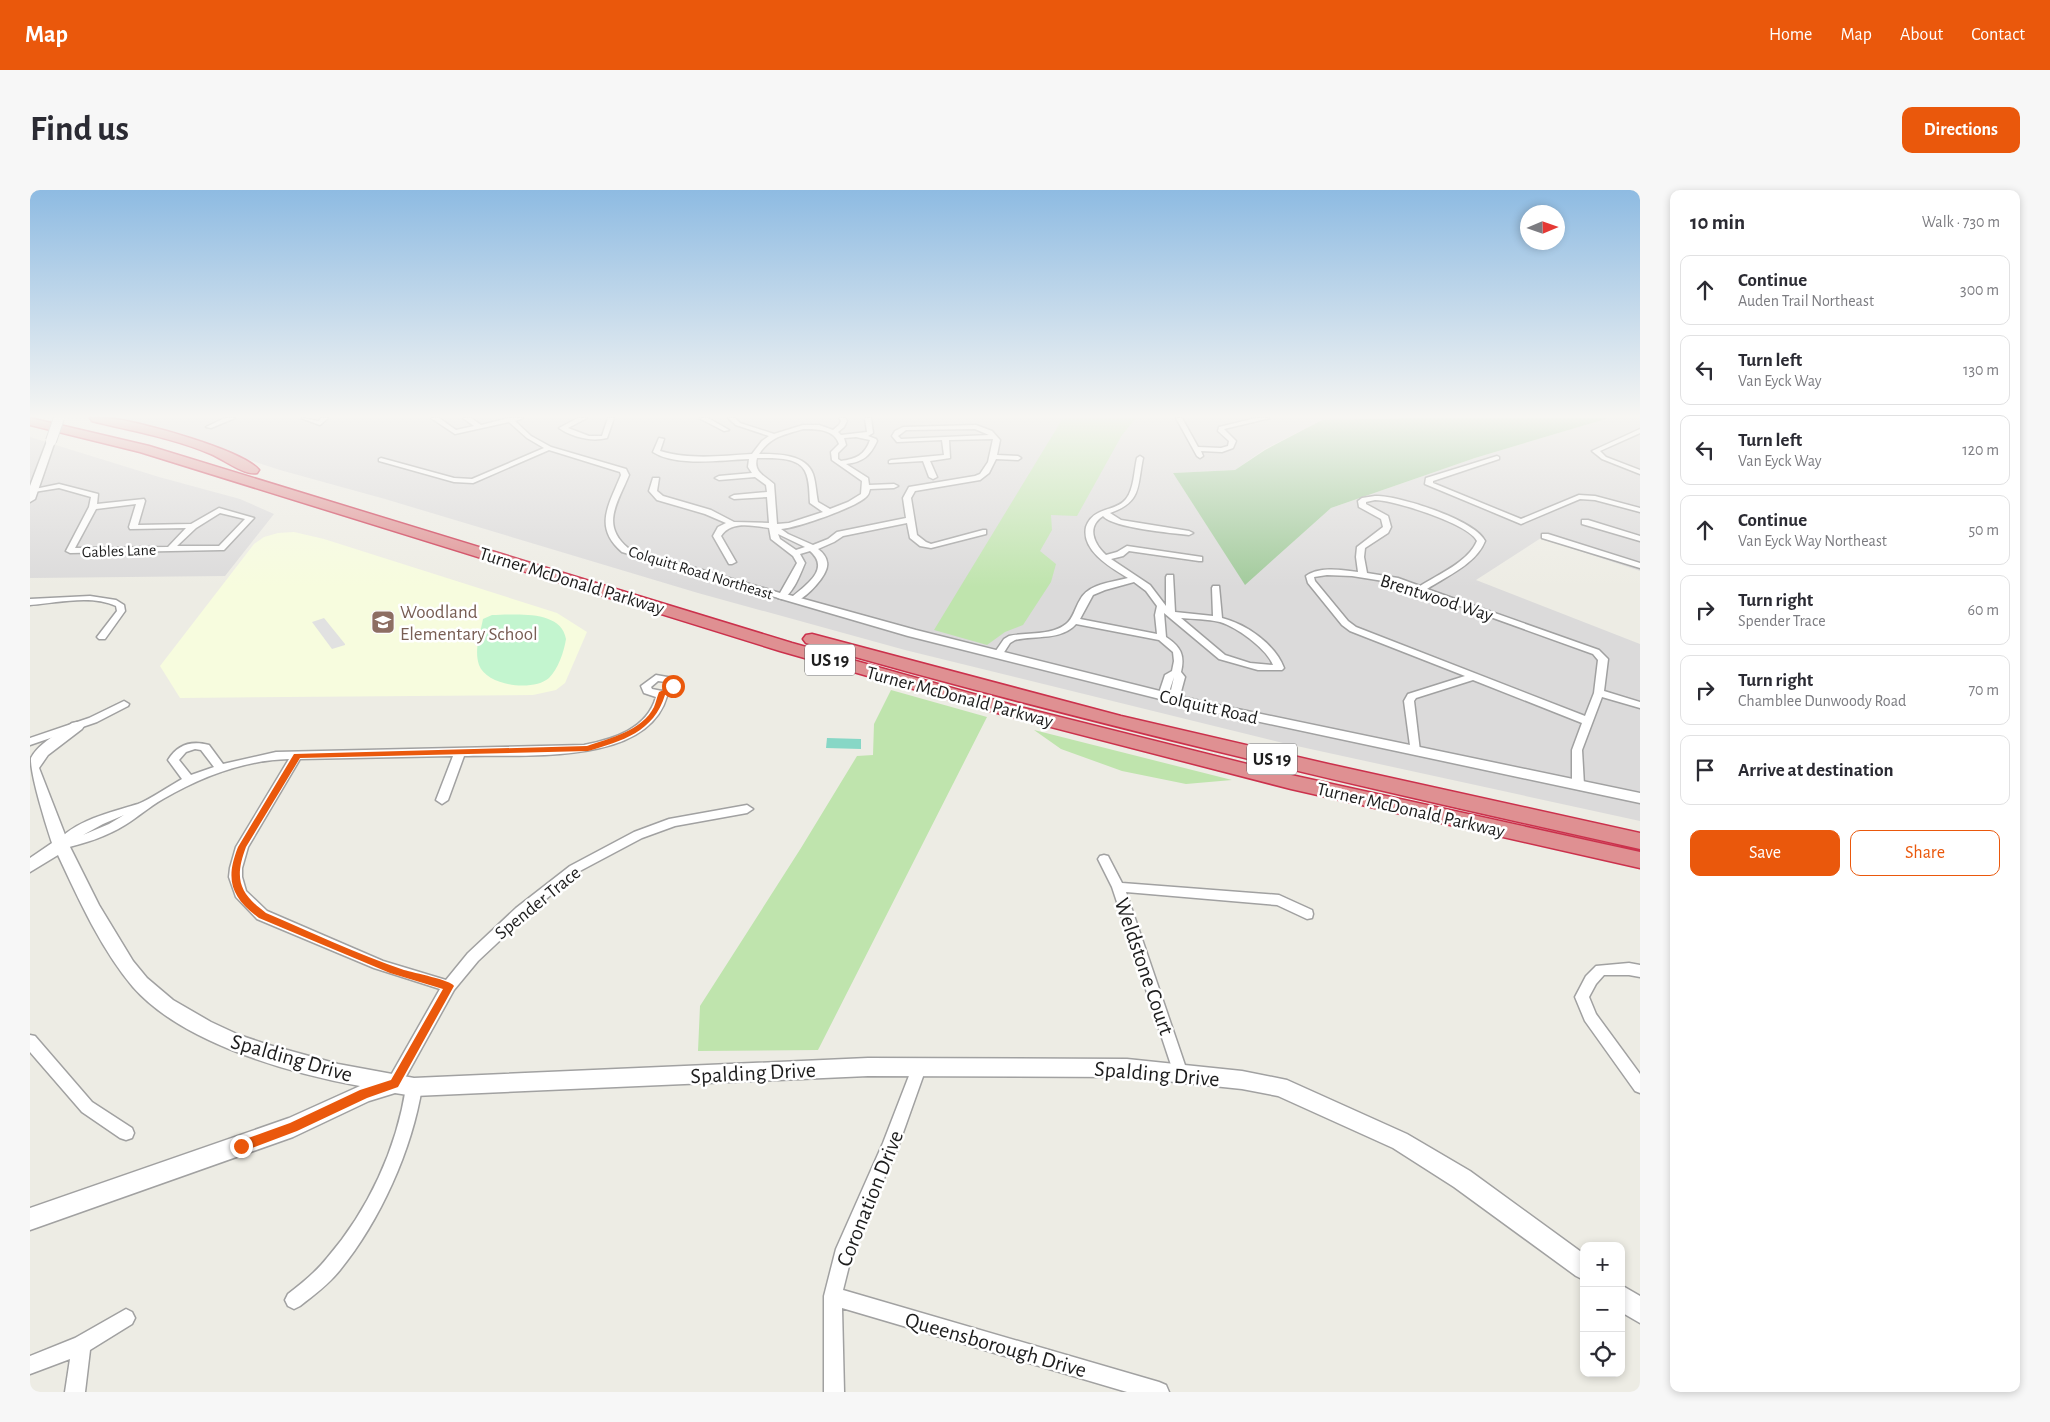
<!DOCTYPE html>
<html lang="en">
<head>
<meta charset="utf-8">
<style>
  body { margin:0; font-family:"Alegreya Sans",sans-serif; background:#f7f7f7; color:#2b2b33 }
  .controls { position:absolute; right:15px; bottom:15px; display:grid; overflow:hidden; border-radius:10px; box-shadow:0 2px 8px #0003 }
  .controls button { width:45px; height:45px; display:grid; place-items:center; padding:0; border:0; border-bottom:1px solid #e1e1e2; background:#fff; color:#2b2b33; font:25px sans-serif }
  .compass { position:absolute; left:1490px; top:15px; width:45px; height:45px; border-radius:50%; background:#fff; box-shadow:0 2px 8px #0003; rotate:88deg }
  .stop { position:absolute; width:15px; height:15px; margin:-11px; border:4px solid #ea580c; border-radius:50%; background:#fff }
  .stop.end { background:#ea580c; border-color:#fff; box-shadow:0 1px 5px #0008 }
  .list { margin:0; padding:0; list-style:none }
  h2 { display:flex; justify-content:space-between; align-items:center; height:65px; margin:0; padding:0 20px; font-size:21px }
  h2 small { font-size:16px; font-weight:400; color:#7c7c81 }
  .list li { display:grid; grid-template-columns:32px 1fr auto; gap:15px; align-items:center; box-sizing:border-box; height:70px; margin:0 10px 10px; padding:0 10px; border:1px solid #e1e1e2; border-radius:10px }
  .list b { display:block; font-size:19px; white-space:nowrap }
  .list p { margin:0; font-size:16px; white-space:nowrap; color:#7c7c81 }
  .list em { font-size:16px; font-style:normal; color:#7c7c81 }
  .actions { display:flex; gap:10px; padding:15px 20px }
  .actions a { flex:1; padding:11px 0; border:1px solid #ea580c; border-radius:10px; text-align:center; font-size:18px; color:#ea580c }
  .actions .main { background:#ea580c; color:#fff }
  .icon { flex:none; width:28px; height:28px; fill:none; stroke:currentColor; stroke-width:2; stroke-linecap:round; stroke-linejoin:round }
  .map { position:relative; flex:none; width:1610px; height:1202px; overflow:hidden; border-radius:10px }
  header { display:flex; align-items:center; gap:30px; box-sizing:border-box; height:70px; padding:0 25px; background:#ea580c; color:#fff }
  header strong { font-size:24px }
  nav { display:flex; gap:28px; margin-inline-start:auto; font-size:18px }
  .intro { display:flex; align-items:center; justify-content:space-between; box-sizing:border-box; height:120px; padding:0 30px }
  h1 { margin:0; font-size:35px }
  .button { padding:12px 22px; border-radius:10px; background:#ea580c; color:#fff; font-size:18px; font-weight:700 }
  main { display:flex; gap:30px; padding:0 30px }
  aside { flex:1; background:#fff; border-radius:10px; box-shadow:0 2px 8px #0003 }
  .map>svg:first-child { display:block }
  .residential { fill:#dbdada }
  .education { fill:#f7fcde }
  .grass { fill:#bfe4ad }
  .forest { fill:#a1ca9b }
  .park { fill:#c3f5cf }
  .pitch { fill:#87d7c6 }
  .parking { fill:#e1e1e1 }
  .lines { fill:none; stroke-linecap:round; stroke-linejoin:round }
  .minor-casing { stroke:#a1a1a1; stroke-width:3 }
  .tertiary-casing { stroke:#a1a1a1; stroke-width:3 }
  .motorway-casing { stroke:#cb314c; stroke-width:3 }
  .minor { fill:#fff; fill-rule:evenodd }
  .tertiary { fill:#fff; fill-rule:evenodd }
  .motorway { fill:#df9092; fill-rule:evenodd }
  .tertiary-bridge-casing { stroke:#a1a1a1; stroke-width:12; stroke-linecap:butt }
  .tertiary-bridge { stroke:#fff; stroke-width:10 }
  .route { fill:#ea580c }
  .labels { text-anchor:middle; stroke-width:5; stroke-linejoin:round; paint-order:stroke }
  .far-street-label { font-size:16px; fill:#1d1d1d; stroke:#fff }
  .shield { fill:#fff; stroke:#616161; stroke-width:1 }
  .shield-label { font-size:18px; font-weight:bold; fill:#1d1d1d }
  .street-label { font-size:19px; fill:#1d1d1d; stroke:#fff }
  .education-label { font-size:19px; fill:#785e54; stroke:#fff; text-anchor:start }
  .near-street-label { font-size:22px; fill:#1d1d1d; stroke:#fff }
</style>
</head>
<body>
<header>
<strong>Map</strong>
<nav><a>Home</a><a>Map</a><a>About</a><a>Contact</a></nav>
</header>
<div class="intro"><h1>Find us</h1><a class="button">Directions</a></div>
<main>
<div class="map">
<svg width="1610" height="1202" viewBox="0 0 1610 1202">
  <rect width="100%" height="100%" fill="#edece4"/>
  <path class="residential" d="M75,228H1376L1292,230L1235,259L1205,280L1143,283L1215,394L1301,318L1445,268L1579,228H1610V381L1511,348L1446,390L1610,454V631L1253,553L875,460L668,403L355,309L250,280L151,248Z
    M0,247L129,287L210,309L244,324L195,386L0,388Z"/>
  <path class="education" d="M264,342L294,349L527,423L557,442L535,493L526,500L503,505L150,508L130,476L224,354L234,347L248,343Z"/>
  <path class="grass" d="M1033,228H1106L1092,245L1047,326L1021,325L1022,340L1010,361L1026,374L1021,392L993,435L975,442L957,455L904,440Z
    M861,500L957,527L788,860L668,861L670,816L771,658L827,566L843,565L844,534Z
    M1004,540L1202,590L1156,594L1092,581L1031,559Z"/>
  <path class="forest" d="M1376,228H1579L1445,268L1301,318L1215,395L1143,283L1205,280L1235,260L1292,230Z"/>
  <path class="park" d="M462,425C484,425 531,419 536,449C534,462 528,479 519,488C503,502 457,496 449,475C444,460 450,445 453,429Z"/>
  <path class="pitch" d="M797,548L831,549V559L796,558Z"/>
  <path class="parking" d="M294,428L315,454V455L302,459L282,432Z"/>
  <g class="lines">
    <g class="minor-casing">
      <path id="minor" d="M195,228H205L181,238L176,237Z
        M271,228L289,231L291,228H298L290,235Z
        M401,228H409L426,240L444,236L433,228H441L451,235L479,228H493L485,231L501,246L521,257L596,279L599,285C588,312 570,335 598,358L750,403L767,373L763,366L741,349L739,338C724,336 701,330 691,346L706,372L702,374H699L683,346L688,337L696,333L675,324L627,310L619,301L623,288H629L627,301L633,306L681,320L704,332L739,333L737,307L704,309L700,307L704,305L737,302L736,295L725,287L689,290L685,288L689,286L722,283L718,277L719,269C692,270 646,277 623,262L629,248L634,249L630,261C661,270 690,266 722,264L732,251L739,246L706,235L698,228H705L710,233L744,244L773,235H789L803,240L809,235L811,231L809,228H815L817,231L814,237L808,242L811,245L837,242L835,228H841L843,243L838,246L846,249L847,251C840,266 833,272 816,274L838,288L839,295L864,294L868,296L864,298L840,299C839,302 839,304 837,306C828,317 766,338 751,339L758,344L783,355L798,349L807,342L876,328L873,308L879,297L945,286L950,284L958,272L963,249L919,250L920,268L900,271L907,287L903,289L899,287L893,271L859,273V271L861,270L914,265L912,250L867,252L862,246L865,241L873,237L946,235L962,241L970,250L967,265L988,266L991,268L988,270L966,269L959,283L950,290L885,301L881,308L887,345L896,352L901,354L953,340H956V344L901,358L890,356L880,348L877,333L813,346L804,352L788,359C792,362 796,366 797,372C800,384 776,408 765,412L761,409L762,407C776,395 801,379 780,361L770,364L775,373C770,384 764,403 752,409L592,362C563,337 579,315 591,285L590,282L519,260L443,293L424,292L349,271V269L351,268L424,288L442,289L514,258L497,248L479,232L425,244ZM773,239C787,239 804,239 809,254L801,262L802,270L832,291L831,304L818,312L800,319L788,312C786,303 786,293 783,284C776,264 747,264 729,264C741,246 754,245 773,239ZM945,239L959,245L871,249L868,246L876,240ZM826,247L840,250C835,265 826,269 811,271L808,269V263L816,255L814,248ZM727,268C740,268 768,266 775,281C780,291 779,303 780,313L793,322L759,333L747,334L744,294C735,286 723,282 727,268ZM748,344L775,357L766,360L750,349Z
        M548,228H557L538,238L559,246H572L578,228H584L577,248C561,252 542,247 529,238Z
        M669,228H678L699,240L694,241Z
        M1146,228H1152L1168,257L1191,258L1198,256L1199,251L1188,241L1189,237L1226,228H1240L1194,239L1206,251L1203,258L1192,262L1171,261L1173,266L1170,268L1167,266Z
        M1610,239V243L1570,261L1576,267L1610,280V284L1572,269L1562,261Z
        M1110,266L1113,268C1107,297 1112,312 1080,323L1091,330L1159,341L1163,343L1159,345C1142,343 1083,338 1073,326C1056,337 1064,354 1076,365L1087,362L1097,356L1172,367V371H1169L1099,361L1093,366L1081,369L1120,395L1136,416V387L1137,385H1143L1145,422L1183,426L1182,398L1183,396H1189L1192,428C1216,434 1245,454 1254,478L1252,480H1228L1189,469L1134,423L1136,447C1151,457 1155,465 1151,482L1155,487L1149,509L1144,512L1139,509L1144,487L1137,508H1129L1128,506L1135,485L1142,481L1144,471L1143,462L1129,450L1046,434C1031,451 1005,445 985,450L980,453L971,467H965L963,465L974,449L979,446C997,442 1021,446 1036,434C1043,429 1045,418 1050,410C1058,394 1082,392 1098,388C1082,378 1051,361 1056,337C1058,331 1062,326 1068,323C1077,318 1089,318 1096,309C1104,299 1104,281 1107,268ZM1104,392L1116,401L1127,416L1125,425L1127,444L1050,429L1063,405L1075,400ZM1151,428C1164,429 1177,429 1190,432C1207,437 1237,459 1243,475L1220,473L1195,465Z
        M1467,266L1469,267V269L1403,291V293L1491,329L1549,305L1565,306L1610,318V322L1565,310L1550,309L1491,334L1395,294L1396,288Z
        M29,294L68,304L67,314L114,309L115,311L108,335L161,334L189,318L224,328L194,360H191L40,363L36,361L59,317L61,307L29,298L4,302L0,300ZM106,314L99,337L100,339L156,338L138,357L45,358L66,319ZM190,323L215,329L189,356H147L166,338Z
        M1345,306C1368,305 1445,330 1455,351C1446,374 1417,386 1397,399L1569,460L1578,469L1574,501L1610,512V518L1572,507L1552,560L1554,595L1552,598L1548,599L1542,595V560L1552,533L1443,490L1386,508L1384,511L1390,561L1389,563H1381L1374,511L1378,504L1435,486L1320,441L1312,435L1278,393L1276,386C1289,376 1313,380 1328,382L1326,367L1327,357L1353,337L1351,329L1329,317L1328,311L1332,308ZM1345,310C1364,310 1439,334 1447,351C1438,372 1409,384 1390,396L1368,388L1337,383L1334,367L1335,358L1358,343L1361,337L1358,326L1336,314V312ZM1297,385L1322,386L1366,393L1563,464L1568,470L1564,503L1555,526L1326,437L1318,431L1285,391L1284,387Z
        M1552,330H1558L1610,346V351L1552,334Z
        M1512,344H1518L1610,373V378L1512,348Z
        M60,406L86,410L94,415L95,421L75,449H69L67,447L87,421L86,416C61,404 26,413 0,415V409Z
        M626,485L643,488L648,496L642,503L637,506C617,577 492,564 434,566L418,610L412,614L406,610L423,566L270,569L218,657L212,678V687L216,701L237,721L353,771L416,790L438,763L486,718L540,676L604,642L639,629L717,615L723,619L717,623L645,636L612,648L548,682L496,726L448,771L424,800L369,899L364,901L359,899L356,894L410,799L344,778L227,729L206,707L199,687L200,678L206,657L259,569C214,570 171,587 133,609C119,617 108,627 95,635C76,647 53,654 31,659L27,658L25,655C41,631 82,622 108,614C121,609 139,596 152,589L138,570C147,555 161,550 179,555L193,574L246,562L554,555C584,549 617,539 626,507L614,503L611,496ZM628,491L636,492L638,496L632,501L622,499L621,497ZM165,559L171,560L184,577L161,585L149,570L156,562ZM94,625L79,634L53,645L73,634Z
        M94,511L99,514L98,516L67,532L0,555V548L59,528Z
        M1074,665L1078,666L1092,693L1249,705L1282,720L1283,724L1282,728L1277,729L1247,715L1096,702L1158,884L1156,889L1151,891L1146,889L1144,884L1082,697L1068,669L1070,666Z
        M1599,773L1610,775V787L1599,785H1574L1566,794L1559,807L1566,824L1610,884V903L1605,901L1555,831L1545,807L1556,786L1566,776Z
        M0,845L5,846L62,912L102,938L104,943L102,948L96,950L90,948L52,922L0,862Z
        M889,871L894,873L896,878L869,954L823,1060L813,1100L1129,1192L1136,1195L1139,1202H1097L812,1118L814,1202H794V1106L806,1059L853,953L882,878L884,873Z
        M384,890L389,892L392,897C382,960 350,1031 310,1080C299,1094 284,1105 270,1116L264,1119L258,1116L255,1110L258,1104C272,1093 286,1082 297,1068C338,1021 367,958 376,897L379,892Z
        M96,1119L102,1122L105,1128L102,1134L60,1160L55,1202H35L40,1169L0,1184V1166L45,1148Z"/>
    </g>
    <g class="tertiary-casing">
      <path id="tertiary" d="M21,248L25,251L5,309L0,312V296L17,251Z
        M752,403L886,440L1174,512L1610,603V613L1174,520L878,446L748,408L746,406Z
        M47,532L52,533L54,536L52,539L18,565L9,578L39,655L69,715L103,771L117,788L143,810L181,832L209,845L239,855L308,874L384,888L838,868L1097,869L1212,881L1257,890L1377,944L1440,981L1554,1064V1090L1546,1086L1424,997L1363,958L1248,906L1212,899L1097,887L838,886L384,906L365,903L339,911L263,947L0,1040V1018L259,928L330,896C259,883 152,853 103,797C71,759 49,710 28,665L0,682V668L22,653C16,635 0,584 1,568C9,553 29,543 42,533Z
        M1591,1095L1610,1106V1133L1591,1122Z"/>
    </g>
    <g class="motorway-casing">
      <path id="motorway" d="M0,228L119,256L762,453L990,517L1261,585L1610,662V678L1261,599L978,526L750,461L110,262L0,235Z
        M60,228C68,228 76,228 84,229C111,232 213,260 229,280L227,283C215,286 193,269 181,264C143,248 102,241 62,231Z
        M782,444L1091,526L1298,574L1610,643V659C1330,597 1051,532 776,453L773,449L776,445Z"/>
    </g>
    <use href="#minor" class="minor"/>
    <use href="#tertiary" class="tertiary"/>
    <use href="#motorway" class="motorway"/>
    <g class="tertiary-bridge-casing">
      <path id="tertiary-bridge" d="M21,251L29,228"/>
    </g>
    <use href="#tertiary-bridge" class="tertiary-bridge"/>
  </g>
  <linearGradient id="sky" x2="0" y2="1"><stop stop-color="#8ebbe2"/><stop offset="0.57" stop-color="#f7f6f3"/><stop offset="1" stop-color="#f7f6f3" stop-opacity="0"/></linearGradient>
  <rect width="1610" height="397" fill="url(#sky)"/>
  <path class="route" d="M641,494L647,496L644,501L635,505C624,542 592,551 558,561L270,568L216,657C204,689 209,703 236,723C281,742 327,764 374,780C384,783 421,790 424,796L368,897L337,908L267,941L211,962L207,960L206,956L207,952L260,933L330,900L361,890L413,799L360,783L229,728C201,707 195,690 208,657L264,564L557,556C580,548 612,541 624,517C626,512 627,507 629,502L638,498Z"/>
  <defs>
    <g id="school-square" transform="scale(1.25)"><rect x="-9" y="-9" width="18" height="18" rx="4" fill="#8d6e63" stroke="#fff"/><path d="M0-5L7-2L0 1L-7-2ZM-4 1L0 2.5L4 1V4Q0 6-4 4Z" fill="#fff"/></g>
  </defs>
  <g fill-rule="evenodd">
    <use href="#school-square" x="353" y="432"/>
  </g>
  <g class="labels">
    <g class="far-street-label">
      <text transform="translate(89 360) rotate(-2)" y="6">Gables Lane</text>
      <text transform="translate(671 382) rotate(17)" y="6">Colquitt Road Northeast</text>
    </g>
    <g class="shield">
      <rect x="775" y="454.5" width="50" height="31" rx="4"/>
      <rect x="1217" y="553.5" width="50" height="31" rx="4"/>
    </g>
    <g class="shield-label">
      <text x="800" y="476">US 19</text>
      <text x="1242" y="575">US 19</text>
    </g>
    <g class="street-label">
      <text transform="translate(542 390) rotate(17)" y="7">Turner McDonald Parkway</text>
      <text transform="translate(1407 407) rotate(18)" y="7">Brentwood Way</text>
      <text transform="translate(930 506) rotate(15)" y="7">Turner McDonald Parkway</text>
      <text transform="translate(1179 516) rotate(13)" y="7">Colquitt Road</text>
      <text transform="translate(1381 619) rotate(13)" y="7">Turner McDonald Parkway</text>
      <text transform="translate(507 712) rotate(-39)" y="7">Spender Trace</text>
    </g>
    <g class="education-label">
      <text x="370" y="428">Woodland<tspan x="370" dy="22">Elementary School</tspan></text>
    </g>
    <g class="near-street-label">
      <text transform="translate(1115 776) rotate(71)" y="8">Weldstone Court</text>
      <text transform="translate(262 867) rotate(16)" y="8">Spalding Drive</text>
      <text transform="translate(723 882) rotate(-3)" y="8">Spalding Drive</text>
      <text transform="translate(1127 883) rotate(5)" y="8">Spalding Drive</text>
      <text transform="translate(839 1008) rotate(-68)" y="8">Coronation Drive</text>
      <text transform="translate(966 1154) rotate(16)" y="8">Queensborough Drive</text>
    </g>
  </g>
</svg>
<div class="controls">
<button>+</button>
<button>−</button>
<button><svg class="icon" aria-label="locate" viewBox="0 0 24 24"><circle cx="12" cy="12" r="6"/><path d="M12 2v4M12 18v4M2 12h4M18 12h4"/></svg></button>
</div>
<svg class="compass" viewBox="-18 -18 36 36"><path d="M0-13l5 13h-10z" fill="#e53935"/><path d="M0 13l5-13h-10z" fill="#7c7c81"/></svg>
<div class="stop" style="left:643px;top:496px"></div>
<div class="stop end" style="left:211px;top:956px"></div>
</div>
<aside>
<h2>10 min<small>Walk · 730 m</small></h2>
<ul class="list">
<li><svg class="icon" aria-label="ahead" viewBox="0 0 24 24"><path d="M12 20V5M6 11l6-6 6 6"/></svg><div><b>Continue</b><p>Auden Trail Northeast</p></div><em>300 m</em></li>
<li><svg class="icon" aria-label="left" viewBox="0 0 24 24"><path d="M17 20v-9H6M10 6l-5 5 5 5"/></svg><div><b>Turn left</b><p>Van Eyck Way</p></div><em>130 m</em></li>
<li><svg class="icon" aria-label="left" viewBox="0 0 24 24"><path d="M17 20v-9H6M10 6l-5 5 5 5"/></svg><div><b>Turn left</b><p>Van Eyck Way</p></div><em>120 m</em></li>
<li><svg class="icon" aria-label="ahead" viewBox="0 0 24 24"><path d="M12 20V5M6 11l6-6 6 6"/></svg><div><b>Continue</b><p>Van Eyck Way Northeast</p></div><em>50 m</em></li>
<li><svg class="icon" aria-label="right" viewBox="0 0 24 24"><path d="M7 20v-9h11M14 6l5 5-5 5"/></svg><div><b>Turn right</b><p>Spender Trace</p></div><em>60 m</em></li>
<li><svg class="icon" aria-label="right" viewBox="0 0 24 24"><path d="M7 20v-9h11M14 6l5 5-5 5"/></svg><div><b>Turn right</b><p>Chamblee Dunwoody Road</p></div><em>70 m</em></li>
<li><svg class="icon" aria-label="arrive" viewBox="0 0 24 24"><path d="M6 21V4h12l-3 4 3 4H6"/></svg><div><b>Arrive at destination</b></div></li>
</ul>
<div class="actions"><a class="main">Save</a><a>Share</a></div>
</aside>
</main>
</body>
</html>
